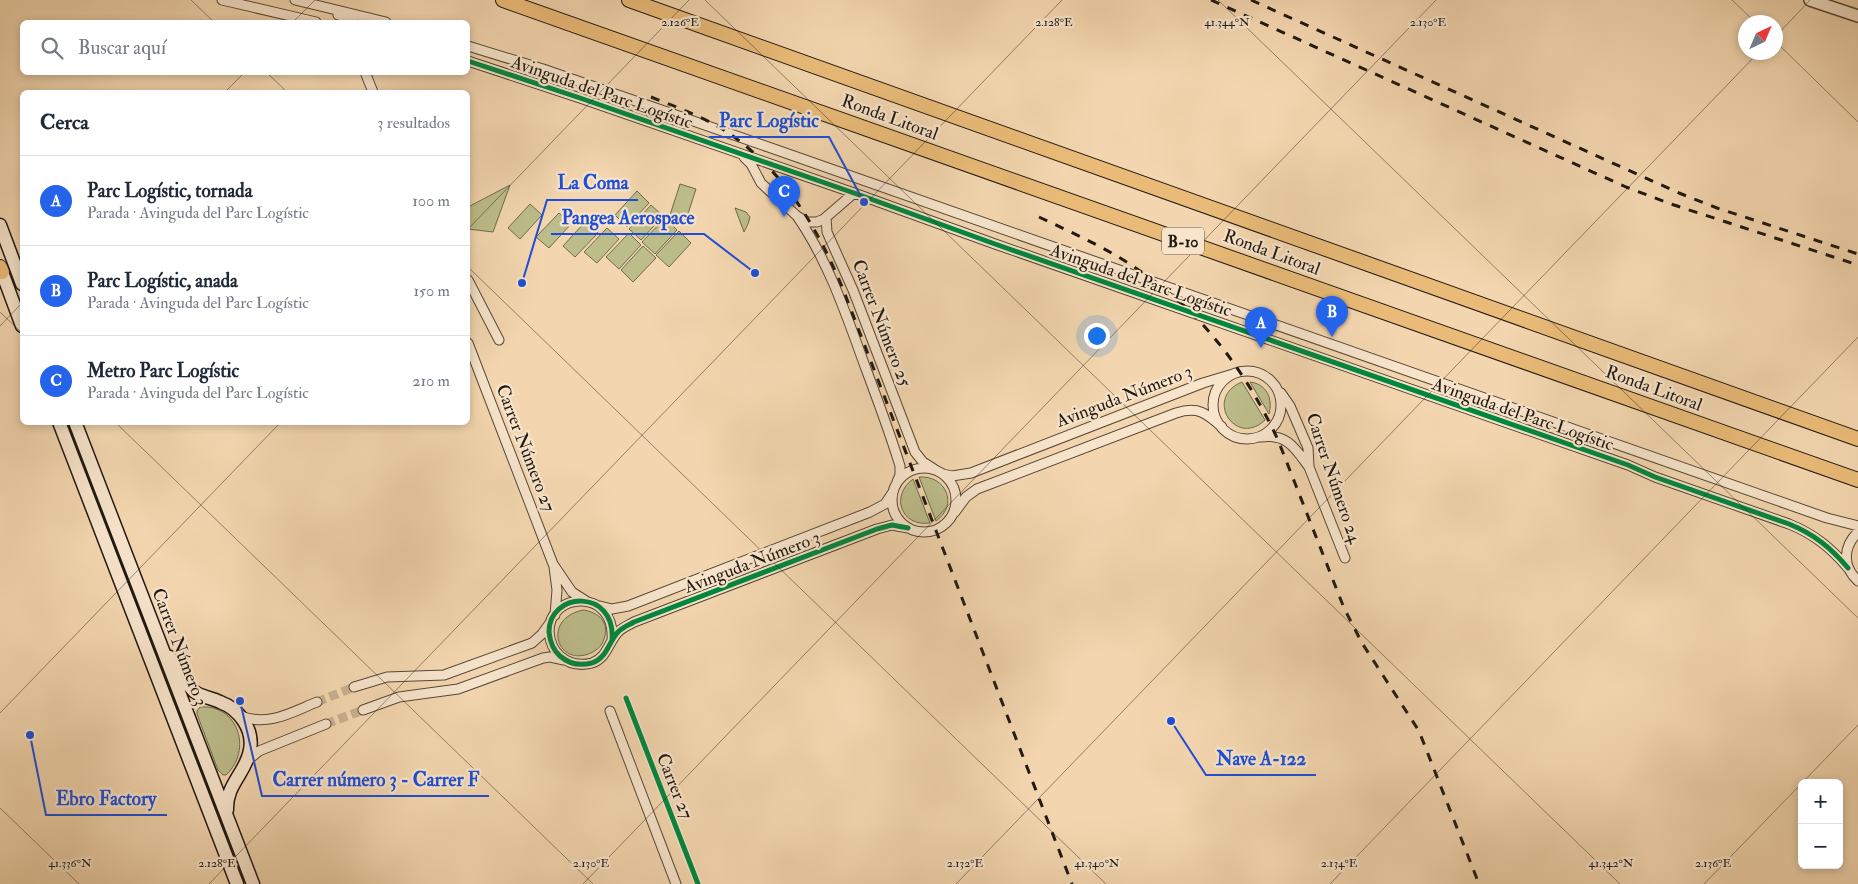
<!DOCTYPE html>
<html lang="es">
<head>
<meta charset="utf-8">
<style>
  body { margin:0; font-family:"IM FELL Double Pica",serif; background:#f2f2f3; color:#1f2937 }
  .controls { position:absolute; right:15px; bottom:15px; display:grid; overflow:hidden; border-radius:8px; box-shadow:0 2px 8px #0003 }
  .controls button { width:45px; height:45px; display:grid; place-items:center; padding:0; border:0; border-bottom:1px solid #e0e1e3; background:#fff; color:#1f2937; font:25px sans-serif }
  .compass { position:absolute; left:1738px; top:15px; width:45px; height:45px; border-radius:50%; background:#fff; box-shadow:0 2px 8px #0003; rotate:44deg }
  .you { position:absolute; left:1096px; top:335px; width:18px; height:18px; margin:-12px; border:4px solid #fff; border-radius:50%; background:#1a73e8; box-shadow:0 0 0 8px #1a73e833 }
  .badge { display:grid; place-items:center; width:32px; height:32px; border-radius:50%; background:#2563eb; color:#fff; font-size:16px; font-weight:700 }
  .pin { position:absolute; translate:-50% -41px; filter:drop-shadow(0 1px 2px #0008) }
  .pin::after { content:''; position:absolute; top:26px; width:18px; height:15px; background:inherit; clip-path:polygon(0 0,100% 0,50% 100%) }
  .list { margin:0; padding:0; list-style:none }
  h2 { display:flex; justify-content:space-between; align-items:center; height:65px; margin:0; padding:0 20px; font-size:21px }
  h2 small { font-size:16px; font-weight:400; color:#747a83 }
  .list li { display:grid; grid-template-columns:32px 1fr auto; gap:15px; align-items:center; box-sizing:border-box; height:90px; padding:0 20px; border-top:1px solid #e0e1e3 }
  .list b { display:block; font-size:19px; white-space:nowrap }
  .list p { margin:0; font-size:16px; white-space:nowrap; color:#747a83 }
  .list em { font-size:16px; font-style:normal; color:#747a83 }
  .icon { flex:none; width:28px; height:28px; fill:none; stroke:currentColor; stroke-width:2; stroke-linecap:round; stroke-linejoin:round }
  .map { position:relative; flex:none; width:1858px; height:884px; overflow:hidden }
  .search { position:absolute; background:#fff; box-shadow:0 2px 8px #0003; left:20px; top:20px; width:450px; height:55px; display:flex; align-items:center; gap:12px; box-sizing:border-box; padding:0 18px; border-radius:8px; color:#747a83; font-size:19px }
  .panel { position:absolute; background:#fff; box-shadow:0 2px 8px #0003; left:20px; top:90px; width:450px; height:335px; border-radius:8px }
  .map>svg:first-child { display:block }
  .green { fill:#bcbd8a; stroke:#6e6a4d }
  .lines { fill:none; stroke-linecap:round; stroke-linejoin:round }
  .minor-tunnel { stroke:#c9b08f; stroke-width:9; stroke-dasharray:9 4.5; stroke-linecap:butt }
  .minor-casing { stroke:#564838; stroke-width:11 }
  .tertiary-casing { stroke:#564838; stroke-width:14 }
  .secondary-casing { stroke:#211810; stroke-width:15 }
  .trunk-casing { stroke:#211810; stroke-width:16 }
  .minor { stroke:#f7e4cb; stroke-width:9 }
  .tertiary { stroke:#f7e4cb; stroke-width:11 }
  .secondary { stroke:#f7e4cb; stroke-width:12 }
  .trunk { stroke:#eabb78; stroke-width:14 }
  .rail { stroke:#211810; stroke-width:3; stroke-dasharray:9 9; stroke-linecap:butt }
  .cycleway-casing { stroke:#f7e4cb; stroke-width:8 }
  .cycleway { stroke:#00873e; stroke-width:5 }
  .ticks { fill:none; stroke:#211810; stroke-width:1; stroke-opacity:0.45 }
  .labels { text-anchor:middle; stroke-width:4.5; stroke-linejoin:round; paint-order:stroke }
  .shield { fill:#f7e4cb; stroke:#615548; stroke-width:1 }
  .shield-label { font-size:16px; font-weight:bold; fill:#211810 }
  .street-label { font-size:18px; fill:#211810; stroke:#f7e4cb }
  .ticks-label { font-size:12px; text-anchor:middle; fill:#211810; stroke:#f7e4cb; stroke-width:4.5; stroke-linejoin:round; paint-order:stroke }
  .leader { fill:none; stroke:#1d4ed8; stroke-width:2 }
  .callout-dot { fill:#1d4ed8; stroke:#f7e4cb; stroke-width:2 }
  .callout-label { font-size:19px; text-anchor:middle; font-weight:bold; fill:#1d4ed8; stroke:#f7e4cb; stroke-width:4.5; stroke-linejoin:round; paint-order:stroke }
</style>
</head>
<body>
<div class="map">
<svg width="1858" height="884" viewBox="0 0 1858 884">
  <rect width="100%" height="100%" fill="#f3d6af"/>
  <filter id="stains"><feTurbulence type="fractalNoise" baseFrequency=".004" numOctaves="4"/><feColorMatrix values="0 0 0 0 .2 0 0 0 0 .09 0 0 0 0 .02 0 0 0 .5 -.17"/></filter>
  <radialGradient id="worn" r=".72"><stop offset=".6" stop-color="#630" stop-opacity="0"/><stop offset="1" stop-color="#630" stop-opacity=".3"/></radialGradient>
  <path class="green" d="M680,184L696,189L686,220L670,215Z
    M510,185L493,232L468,229V207Z
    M637,191L649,203L627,227L615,215Z
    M530,204L542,215L520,239L508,228Z
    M651,205L663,216L641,240L629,229Z
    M735,208L746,212L750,217L748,224L744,232Z
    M559,213L571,224L549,248L536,237Z
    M665,218L677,230L655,254L642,242Z
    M585,222L598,233L575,257L563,246Z
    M607,228L619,239L597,263L584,252Z
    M679,231L691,243L669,267L656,255Z
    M629,233L641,245L619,269L606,257Z
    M643,246L656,258L633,282L621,270Z
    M1242,382L1265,420C1236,448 1203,398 1242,382Z
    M1250,382C1267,384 1273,399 1269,414Z
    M919,477C946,475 959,505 936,521Z
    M913,479L930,523C901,527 890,496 913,479Z
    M583,610C599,612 610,623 604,639C602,646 597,650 591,653C557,668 541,619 583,610Z
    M200,707C238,704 253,750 226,775H223L218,770L197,714V711Z"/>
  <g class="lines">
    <path class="minor-tunnel" d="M317,702L354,687
      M326,724L363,710"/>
    <g class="minor-casing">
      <path id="minor" d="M222,0L316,22
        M295,0L386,22
        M338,15L348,18L353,22
        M468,46L543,69L774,149L1827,518L1858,526
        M468,61L580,98L854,193L995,244L1628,465L1655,477L1789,524C1814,534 1831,548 1848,568
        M365,72L373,92
        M744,157L751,164L761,183L797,216L807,222H817L824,219L854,193
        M797,216C829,262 847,317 866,369C878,401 890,433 900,466V475L897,482
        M826,217L827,232L853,290L915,452L923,462L934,469
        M468,280L499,340
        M468,343L553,564L572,592L586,601
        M1213 405a34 34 0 1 1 68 0a34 34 0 1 1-68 0Z
        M1281,393L1290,406L1308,448L1309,467L1345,558
        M1260,437C1287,433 1295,448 1309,467
        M892 500a32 32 0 1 1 64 0a32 32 0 1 1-64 0Z
        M943,474L952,476L971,473L1203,383L1233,374
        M955,512L966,497L977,489L1176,413C1198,406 1206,413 1222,427
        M1858,532C1843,547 1842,566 1858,581
        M554,567L557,590L555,615
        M600,606L612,609L628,606L870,512L885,504L893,492
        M612,640C616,588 549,591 549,632C550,642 553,650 560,656C569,664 580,666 592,663C607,658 608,643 618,632C623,627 629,625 634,622L877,529L892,525L908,528
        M354,687L387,677L444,675L532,643L542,634L550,623
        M363,710L399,697L458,689L543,658L550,657L564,660
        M610,711L676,884
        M241,716C268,727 292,712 317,702
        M247,761L259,751L326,724"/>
    </g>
    <g class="tertiary-casing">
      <path id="tertiary" d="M1810,0L1858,16"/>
    </g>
    <g class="secondary-casing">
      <path id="secondary" d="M0,225L22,284
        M2,272L22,326
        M59,422L237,884
        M75,422L253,884
        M170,657C177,666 186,685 195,692C202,697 212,698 220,702C239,709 254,729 250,750C246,773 226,784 227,810"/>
    </g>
    <g class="trunk-casing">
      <path id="trunk" d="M503,0L1858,480
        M629,0L1858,439
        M0,267L2,272"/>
    </g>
    <use href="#minor" class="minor"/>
    <use href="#tertiary" class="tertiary"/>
    <use href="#secondary" class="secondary"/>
    <use href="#trunk" class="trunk"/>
    <path class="rail" d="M1211,0L1626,187L1671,204L1858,265
      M1251,0L1679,193L1717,208L1858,254
      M651,97C676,107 701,116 724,130C782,168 817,226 843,289L1072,884
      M1039,217C1075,234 1111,250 1143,273C1203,313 1248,375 1278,440L1344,608L1362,643L1419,731L1479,884"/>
    <g class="cycleway-casing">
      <path id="cycleway" d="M468,61L580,98L854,193L995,244L1628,465L1655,477L1789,524C1814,534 1831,548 1848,568
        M612,640C616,588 549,591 549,632C550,642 553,650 560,656C569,664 580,666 592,663C607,658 608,643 618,632C623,627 629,625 634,622L877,529L892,525L908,528
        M626,698L698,884"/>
    </g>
    <use href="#cycleway" class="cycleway"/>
  </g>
  <path class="ticks" d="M191,0L214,22M705,0L1620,884M1218,0L1858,618M1732,0L1755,22M293,22L315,0M1776,36L1810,0M1776,42L1858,122M266,72L287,92M225,92L245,72M468,229L689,0M468,267L1106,884M0,312L22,333M0,326L22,303M115,422L593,884M0,713L281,422M1802,783L1858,725M0,808L79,884M209,884L1062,0M583,884L1436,0M956,884L1759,52M1330,884L1858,337M1704,884L1802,783"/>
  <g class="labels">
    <rect class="shield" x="1162" y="227.5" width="42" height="27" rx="4"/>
    <g class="shield-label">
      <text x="1183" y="247">B-10</text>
    </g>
    <g class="street-label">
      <text transform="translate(602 92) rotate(19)" y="6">Avinguda del Parc Logístic</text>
      <text transform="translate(890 117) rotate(20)" y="6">Ronda Litoral</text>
      <text transform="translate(1272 252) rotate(20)" y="6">Ronda Litoral</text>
      <text transform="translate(1141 280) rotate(19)" y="6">Avinguda del Parc Logístic</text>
      <text transform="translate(882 323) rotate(69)" y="6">Carrer Número 25</text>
      <text transform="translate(1654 388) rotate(20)" y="6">Ronda Litoral</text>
      <text transform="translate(1124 396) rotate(-21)" y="6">Avinguda Número 3</text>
      <text transform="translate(1523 414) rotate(19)" y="6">Avinguda del Parc Logístic</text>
      <text transform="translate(526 448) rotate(69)" y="6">Carrer Número 27</text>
      <text transform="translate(1334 478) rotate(71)" y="6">Carrer Número 24</text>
      <text transform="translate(752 562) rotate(-21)" y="6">Avinguda Número 3</text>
      <text transform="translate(180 647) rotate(69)" y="6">Carrer Número 3</text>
      <text transform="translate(675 786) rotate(68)" y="6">Carrer 27</text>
    </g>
  </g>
  <g class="ticks-label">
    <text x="1227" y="26">41.344°N</text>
    <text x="680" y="26">2.126°E</text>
    <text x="1054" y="26">2.128°E</text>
    <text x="1428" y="26">2.130°E</text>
    <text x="217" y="867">2.128°E</text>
    <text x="591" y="867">2.130°E</text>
    <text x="965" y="867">2.132°E</text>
    <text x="1339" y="867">2.134°E</text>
    <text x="1713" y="867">2.136°E</text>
    <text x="70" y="867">41.336°N</text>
    <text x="1097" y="867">41.340°N</text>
    <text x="1611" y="867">41.342°N</text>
  </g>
  <path class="leader" d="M864 202L829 137H709M522 283L547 200H638M755 273L704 234H551M1171 721L1206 775H1316M240 701L262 796H489M30 735L46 815H167"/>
  <g class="callout-dot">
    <circle cx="864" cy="202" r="5"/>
    <circle cx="522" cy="283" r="5"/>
    <circle cx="755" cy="273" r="5"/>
    <circle cx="1171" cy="721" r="5"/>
    <circle cx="240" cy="701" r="5"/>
    <circle cx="30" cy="735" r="5"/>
  </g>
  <g class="callout-label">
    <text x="769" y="127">Parc Logístic</text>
    <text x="593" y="189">La Coma</text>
    <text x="628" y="224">Pangea Aerospace</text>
    <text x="1261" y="765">Nave A-122</text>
    <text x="376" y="786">Carrer número 3 - Carrer F</text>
    <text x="106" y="805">Ebro Factory</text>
  </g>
  <rect width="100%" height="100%" filter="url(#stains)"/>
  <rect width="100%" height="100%" fill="url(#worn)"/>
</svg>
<div class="controls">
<button>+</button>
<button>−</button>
</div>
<svg class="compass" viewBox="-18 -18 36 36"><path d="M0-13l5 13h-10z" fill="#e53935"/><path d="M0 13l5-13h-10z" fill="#747a83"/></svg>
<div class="you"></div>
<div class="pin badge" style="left:1261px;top:348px">A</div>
<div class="pin badge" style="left:1332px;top:337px">B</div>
<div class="pin badge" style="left:784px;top:217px">C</div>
<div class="search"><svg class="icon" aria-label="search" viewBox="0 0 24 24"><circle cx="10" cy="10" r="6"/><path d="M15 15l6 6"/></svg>Buscar aquí</div>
<section class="panel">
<h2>Cerca<small>3 resultados</small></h2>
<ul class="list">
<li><span class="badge">A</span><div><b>Parc Logístic, tornada</b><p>Parada · Avinguda del Parc Logístic</p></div><em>100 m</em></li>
<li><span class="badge">B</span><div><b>Parc Logístic, anada</b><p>Parada · Avinguda del Parc Logístic</p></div><em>150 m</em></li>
<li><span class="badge">C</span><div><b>Metro Parc Logístic</b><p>Parada · Avinguda del Parc Logístic</p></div><em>210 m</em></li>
</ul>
</section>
</div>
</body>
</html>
